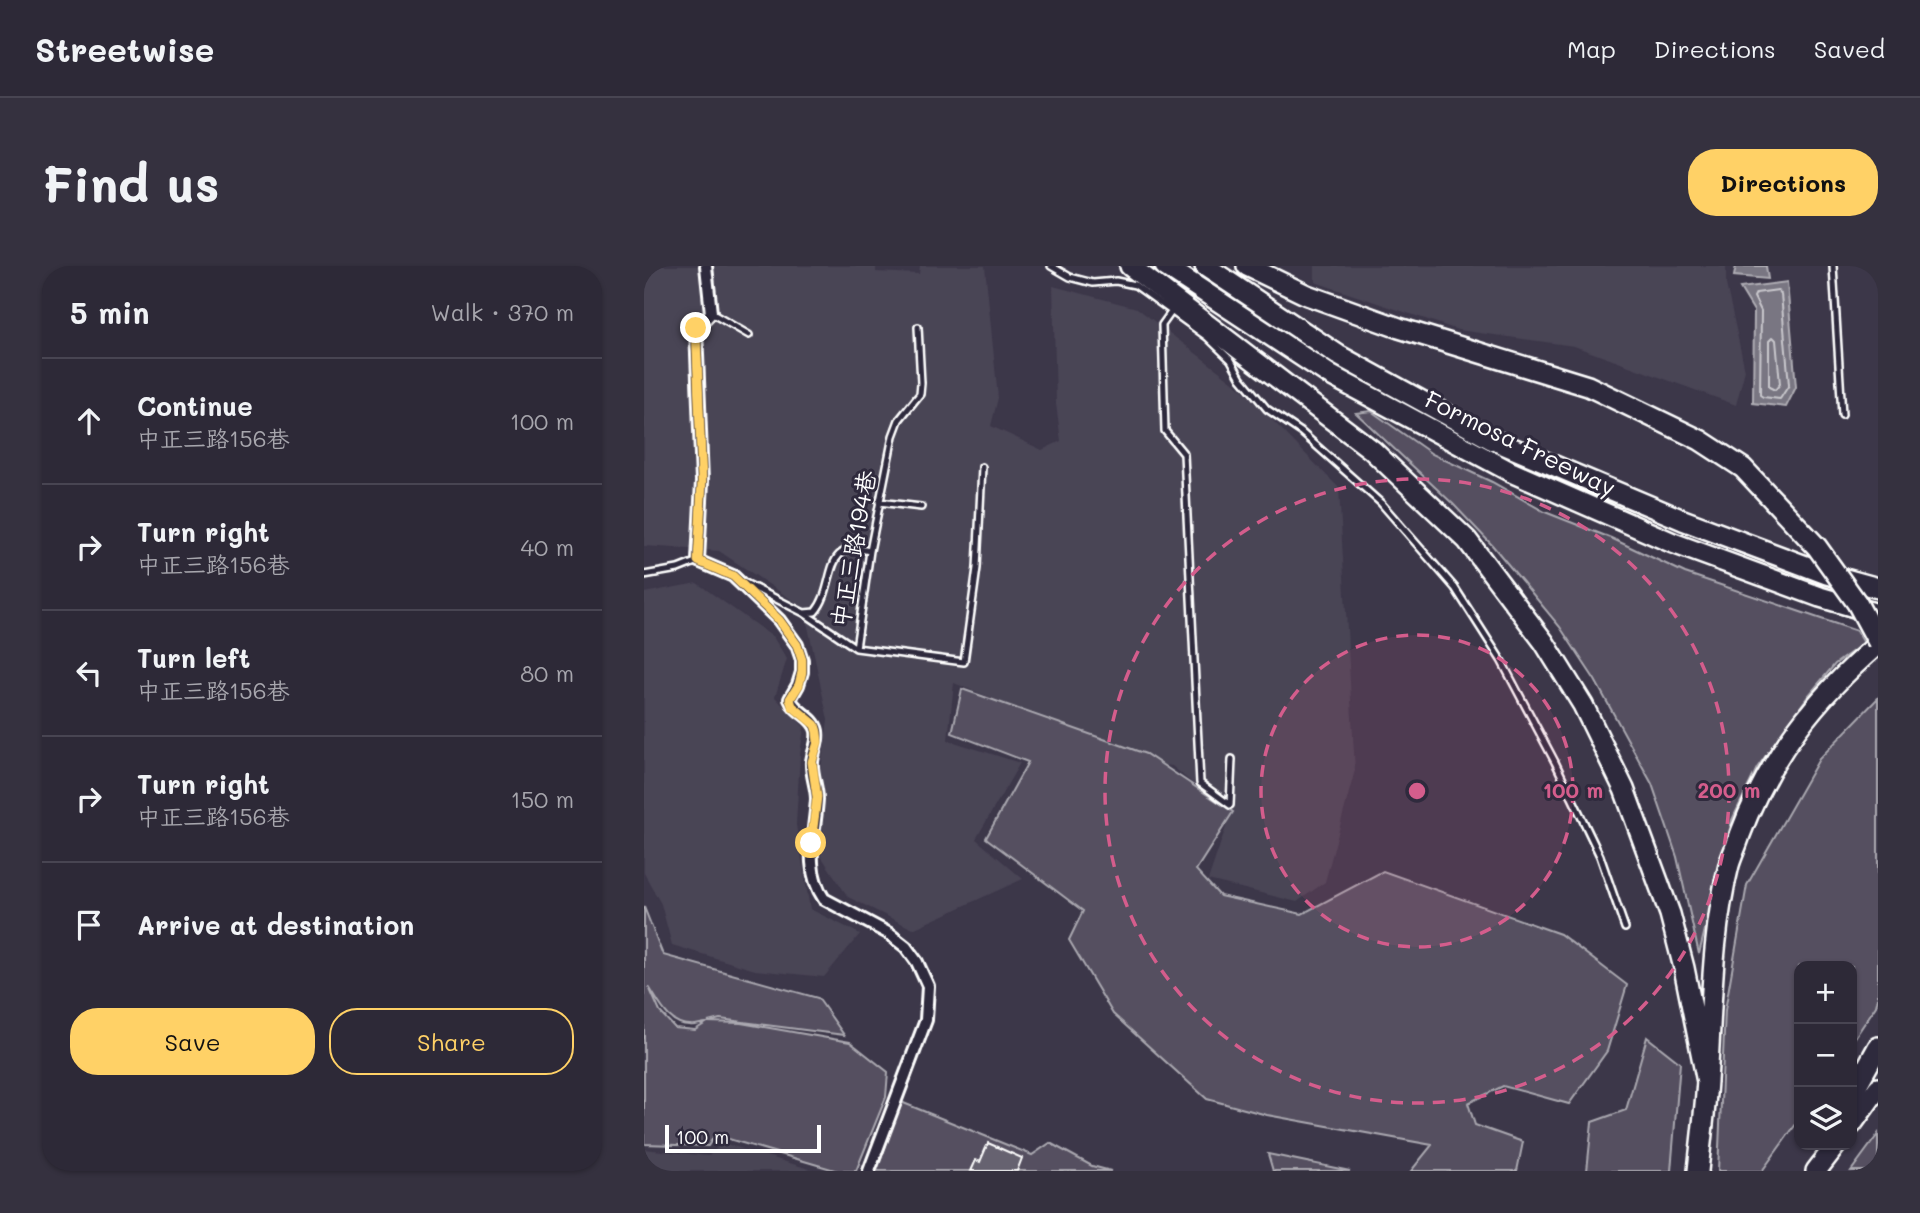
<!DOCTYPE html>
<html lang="en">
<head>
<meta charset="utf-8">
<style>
  body { margin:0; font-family:Mali,"LXGW WenKai TC",sans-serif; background:#35313f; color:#f1f3f6 }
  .controls { position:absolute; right:21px; bottom:21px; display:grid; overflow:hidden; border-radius:14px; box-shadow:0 2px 5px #0004 }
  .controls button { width:63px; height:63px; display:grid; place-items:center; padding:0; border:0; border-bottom:2px solid #484552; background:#2d2937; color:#f1f3f6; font:35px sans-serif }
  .scale { position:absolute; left:21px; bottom:18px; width:156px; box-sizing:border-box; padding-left:7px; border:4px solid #fff; border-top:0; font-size:19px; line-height:24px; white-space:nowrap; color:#fff; -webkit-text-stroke:5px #2f2a3d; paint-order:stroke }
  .stop { position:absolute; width:21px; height:21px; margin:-16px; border:5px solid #ffd166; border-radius:50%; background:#fff }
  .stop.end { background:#ffd166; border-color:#fff; box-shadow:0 2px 7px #0008 }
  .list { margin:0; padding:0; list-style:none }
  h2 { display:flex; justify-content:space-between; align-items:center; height:91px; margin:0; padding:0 28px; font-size:30px }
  h2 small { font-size:23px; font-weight:400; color:#a7a6ad }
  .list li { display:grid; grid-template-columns:46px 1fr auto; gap:21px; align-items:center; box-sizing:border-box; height:126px; padding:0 28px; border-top:2px solid #484552 }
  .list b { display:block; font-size:26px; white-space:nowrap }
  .list p { margin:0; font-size:23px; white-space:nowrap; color:#a7a6ad }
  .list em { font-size:23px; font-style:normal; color:#a7a6ad }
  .actions { display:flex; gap:14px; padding:21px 28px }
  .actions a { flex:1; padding:16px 0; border:2px solid #ffd166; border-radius:28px; text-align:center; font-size:24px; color:#ffd166 }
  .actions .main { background:#ffd166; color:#111 }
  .icon { flex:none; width:38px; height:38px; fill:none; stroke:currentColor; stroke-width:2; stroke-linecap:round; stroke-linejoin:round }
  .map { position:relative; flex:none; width:1234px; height:905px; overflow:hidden; border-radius:28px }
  header { display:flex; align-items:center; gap:42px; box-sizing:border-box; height:98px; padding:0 35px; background:#2d2937; border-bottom:2px solid #484552 }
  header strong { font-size:33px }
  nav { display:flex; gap:38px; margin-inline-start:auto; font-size:24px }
  .intro { display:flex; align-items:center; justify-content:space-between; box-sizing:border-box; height:168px; padding:0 42px }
  h1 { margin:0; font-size:49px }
  .button { padding:18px 32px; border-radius:28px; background:#ffd166; color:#111; font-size:24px; font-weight:700 }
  main { display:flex; gap:42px; padding:0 42px }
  aside { flex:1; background:#2d2937; border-radius:28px; box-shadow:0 2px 5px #0004 }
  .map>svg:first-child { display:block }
  .built { fill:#494455 }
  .green { fill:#555060; stroke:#aaa8b0; stroke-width:2; fill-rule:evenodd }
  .water { fill:#797682; stroke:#afadb4; stroke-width:2 }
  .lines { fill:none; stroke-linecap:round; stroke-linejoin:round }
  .shore { stroke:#c9c8cd; stroke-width:2 }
  .building { fill:#666270; stroke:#fff; stroke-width:2 }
  .lane-casing { stroke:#fff; stroke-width:10 }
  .street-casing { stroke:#fff; stroke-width:16 }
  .highway-casing { stroke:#fff; stroke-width:24 }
  .lane { stroke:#2f2a3d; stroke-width:5 }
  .street { stroke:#2f2a3d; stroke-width:10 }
  .highway { stroke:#2f2a3d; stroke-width:19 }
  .highway-bridge-casing { stroke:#fff; stroke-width:24; stroke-linecap:butt }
  .highway-bridge { stroke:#2f2a3d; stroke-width:19 }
  .route { stroke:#ffd166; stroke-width:9 }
  .ring { fill:none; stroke:#d45d8c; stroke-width:3.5; stroke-dasharray:12 9 }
  .labels { text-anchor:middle; stroke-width:6; stroke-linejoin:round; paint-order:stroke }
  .street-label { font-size:24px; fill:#fff; stroke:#2f2a3d }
  .centre { fill:#d45d8c; stroke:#2f2a3d; stroke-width:3.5 }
  .ring-label { font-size:21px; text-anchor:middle; font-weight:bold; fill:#d45d8c; stroke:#2f2a3d; stroke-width:6; stroke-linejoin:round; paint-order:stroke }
</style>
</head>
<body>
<header>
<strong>Streetwise</strong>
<nav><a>Map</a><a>Directions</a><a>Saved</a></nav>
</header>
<div class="intro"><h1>Find us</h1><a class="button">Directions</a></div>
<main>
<aside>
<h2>5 min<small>Walk · 370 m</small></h2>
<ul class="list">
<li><svg class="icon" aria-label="ahead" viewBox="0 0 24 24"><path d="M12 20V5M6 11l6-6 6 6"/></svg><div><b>Continue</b><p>中正三路156巷</p></div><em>100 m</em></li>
<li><svg class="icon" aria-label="right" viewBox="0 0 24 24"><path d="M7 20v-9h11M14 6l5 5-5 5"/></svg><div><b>Turn right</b><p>中正三路156巷</p></div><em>40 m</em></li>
<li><svg class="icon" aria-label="left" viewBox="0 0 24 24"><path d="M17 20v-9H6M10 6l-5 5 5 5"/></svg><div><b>Turn left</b><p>中正三路156巷</p></div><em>80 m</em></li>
<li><svg class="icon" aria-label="right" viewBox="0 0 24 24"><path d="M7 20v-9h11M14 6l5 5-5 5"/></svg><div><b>Turn right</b><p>中正三路156巷</p></div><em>150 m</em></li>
<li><svg class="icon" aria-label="arrive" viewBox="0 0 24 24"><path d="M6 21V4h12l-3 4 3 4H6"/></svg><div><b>Arrive at destination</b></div></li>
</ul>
<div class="actions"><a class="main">Save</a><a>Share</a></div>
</aside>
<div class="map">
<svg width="1234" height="905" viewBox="0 0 1234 905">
  <rect width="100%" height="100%" fill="#3c3749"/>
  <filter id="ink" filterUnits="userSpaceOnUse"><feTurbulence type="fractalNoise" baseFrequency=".0143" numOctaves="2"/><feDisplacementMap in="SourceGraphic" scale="14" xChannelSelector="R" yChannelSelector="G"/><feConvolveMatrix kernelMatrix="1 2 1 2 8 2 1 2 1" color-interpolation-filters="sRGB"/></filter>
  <g filter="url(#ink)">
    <path class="built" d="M0,0H232V6L275,8L276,0H341L354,132L347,160L398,184L417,175L412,138L409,20L493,42L597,122L695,222L711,504L681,616L653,636L564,614L586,549L528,500L457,491L407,456L310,417L304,474L376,497L332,573L379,613L269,663L204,631L177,590V502L184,454L160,342L75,285L0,280Z
      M671,0H1082V18L1101,104L1092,139L930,80L814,64L671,16Z
      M53,317L129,371L143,393L131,431L160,461L156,489L152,559L166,643L216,668L180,711L111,704L28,679L17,638L0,607V327Z
      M79,877L172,905H0V883L64,890Z"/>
    <path class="green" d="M727,145L788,188L848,216L901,246L967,272L1041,307L1213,365L1220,377L1191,398L1164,430L1113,502L1088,554L1055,688L1033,591L1008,518L951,414L916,361L848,279L809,238L712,147Z
      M318,423L502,488L589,546L552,604L576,630L658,648L739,605L916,668L983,719L963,785L925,838L859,820L824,837L831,859L879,876L873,905H767L788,879L623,849L563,833L469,748L425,674L439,645L342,572L384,496L308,467Z
      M1234,432V732L1232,740L1208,776V700H1155V854L1118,905H1074L1081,744L1103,619L1175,493Z
      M0,641L19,689L174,732L200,769L76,753L64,756L97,757L206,776L244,806L242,831L212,905H194L71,869L64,880L0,878ZM5,721C15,736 24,759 46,759C51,760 58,757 62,757L51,764L31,762L16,746Z
      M1003,771L1036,797L1027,905H943L948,856L982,844Z
      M257,836L388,889L406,877L448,900L467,905H233Z
      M1234,868V905H1207L1232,871Z
      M624,888L706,905H629Z"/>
    <path class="water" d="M1092,0H1122L1124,13L1090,10Z
      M1143,16L1152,121L1142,141L1109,137L1110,45L1096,22Z"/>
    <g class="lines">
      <path class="shore" d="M1134,24L1137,28L1145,119L1136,133L1119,131L1116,129L1117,45L1110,31L1112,27Z
        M1129,71L1132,74L1136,118L1131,124L1125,121V75Z"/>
    </g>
    <path class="building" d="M344,877L378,892L373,905H327L332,894L336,896Z"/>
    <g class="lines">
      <g class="lane-casing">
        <path id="lane" d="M407,0L426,11L449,17L472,15L491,19L563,71L587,94L597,112L623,143L657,166L737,237L811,322L857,394L911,496L956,590L981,662
          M1189,0L1198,149
          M528,45L518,59L521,165L540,188L556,517L586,539L588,493
          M67,47L105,69
          M235,236L277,241
          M0,309L34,303L54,295
          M101,317L160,347L212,382L320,396L333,302L338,201
          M160,347L171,346C194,319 176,273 226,285
          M212,382L226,285L249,170L255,154L276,128L277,117L274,61"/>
      </g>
      <g class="street-casing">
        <path id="street" d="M62,0L67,47L52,63L58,215L54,295L89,310L135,354L153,379L158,394V406L154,419L146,433C151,447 170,450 173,465C175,477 169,485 168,496C167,508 173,521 173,533C171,568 159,602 180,633L244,667L262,681L273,696L284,720L282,754L225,905"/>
      </g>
      <g class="highway-casing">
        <path id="highway" d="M486,0L728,184L823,274L900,376L939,439L980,523L1026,648L1040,702L1063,816
          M521,0L686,109L867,206L1029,277L1176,331L1234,348
          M561,0L694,89L847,173L1039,254L1183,308L1234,322
          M603,0L663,29L755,62L944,120L1056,174L1099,202L1129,234
          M1208,828L1234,781
          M1208,858L1234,822
          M1054,905C1057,875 1061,845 1063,815C1068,742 1067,670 1085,599C1088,589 1093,579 1096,569C1125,491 1171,432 1234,378
          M1172,905L1192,879"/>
      </g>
      <use href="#lane" class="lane"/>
      <use href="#street" class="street"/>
      <use href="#highway" class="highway"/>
      <g class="highway-bridge-casing">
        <path id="highway-bridge" d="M1129,234L1173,281L1213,337L1234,376"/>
      </g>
      <use href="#highway-bridge" class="highway-bridge"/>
    </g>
  </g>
  <g class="lines" filter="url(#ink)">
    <path class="route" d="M52,62L58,215L54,295L89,310L135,354L153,379L158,394V406L155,419L146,433L148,440L171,459L173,466L174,476L168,496L173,531L167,577"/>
  </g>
  <circle cx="773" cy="525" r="156" fill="#d45d8c" fill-opacity=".12"/>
  <g class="ring">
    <circle cx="773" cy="525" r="156"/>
    <circle cx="773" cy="525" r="312"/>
  </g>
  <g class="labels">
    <g class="street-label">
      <text transform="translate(876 178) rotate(26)" y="8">Formosa Freeway</text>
      <text transform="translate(210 283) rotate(-80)" y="8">中正三路194巷</text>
    </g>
  </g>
  <circle cx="773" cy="525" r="10" class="centre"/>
  <g class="ring-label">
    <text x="929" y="532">100 m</text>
    <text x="1085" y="532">200 m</text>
  </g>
</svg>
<div class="controls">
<button>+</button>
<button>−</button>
<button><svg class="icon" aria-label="layers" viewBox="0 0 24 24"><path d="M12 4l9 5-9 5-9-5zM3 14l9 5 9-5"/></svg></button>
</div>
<div class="scale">100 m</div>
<div class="stop" style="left:167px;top:577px"></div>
<div class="stop end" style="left:52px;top:62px"></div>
</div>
</main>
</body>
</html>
